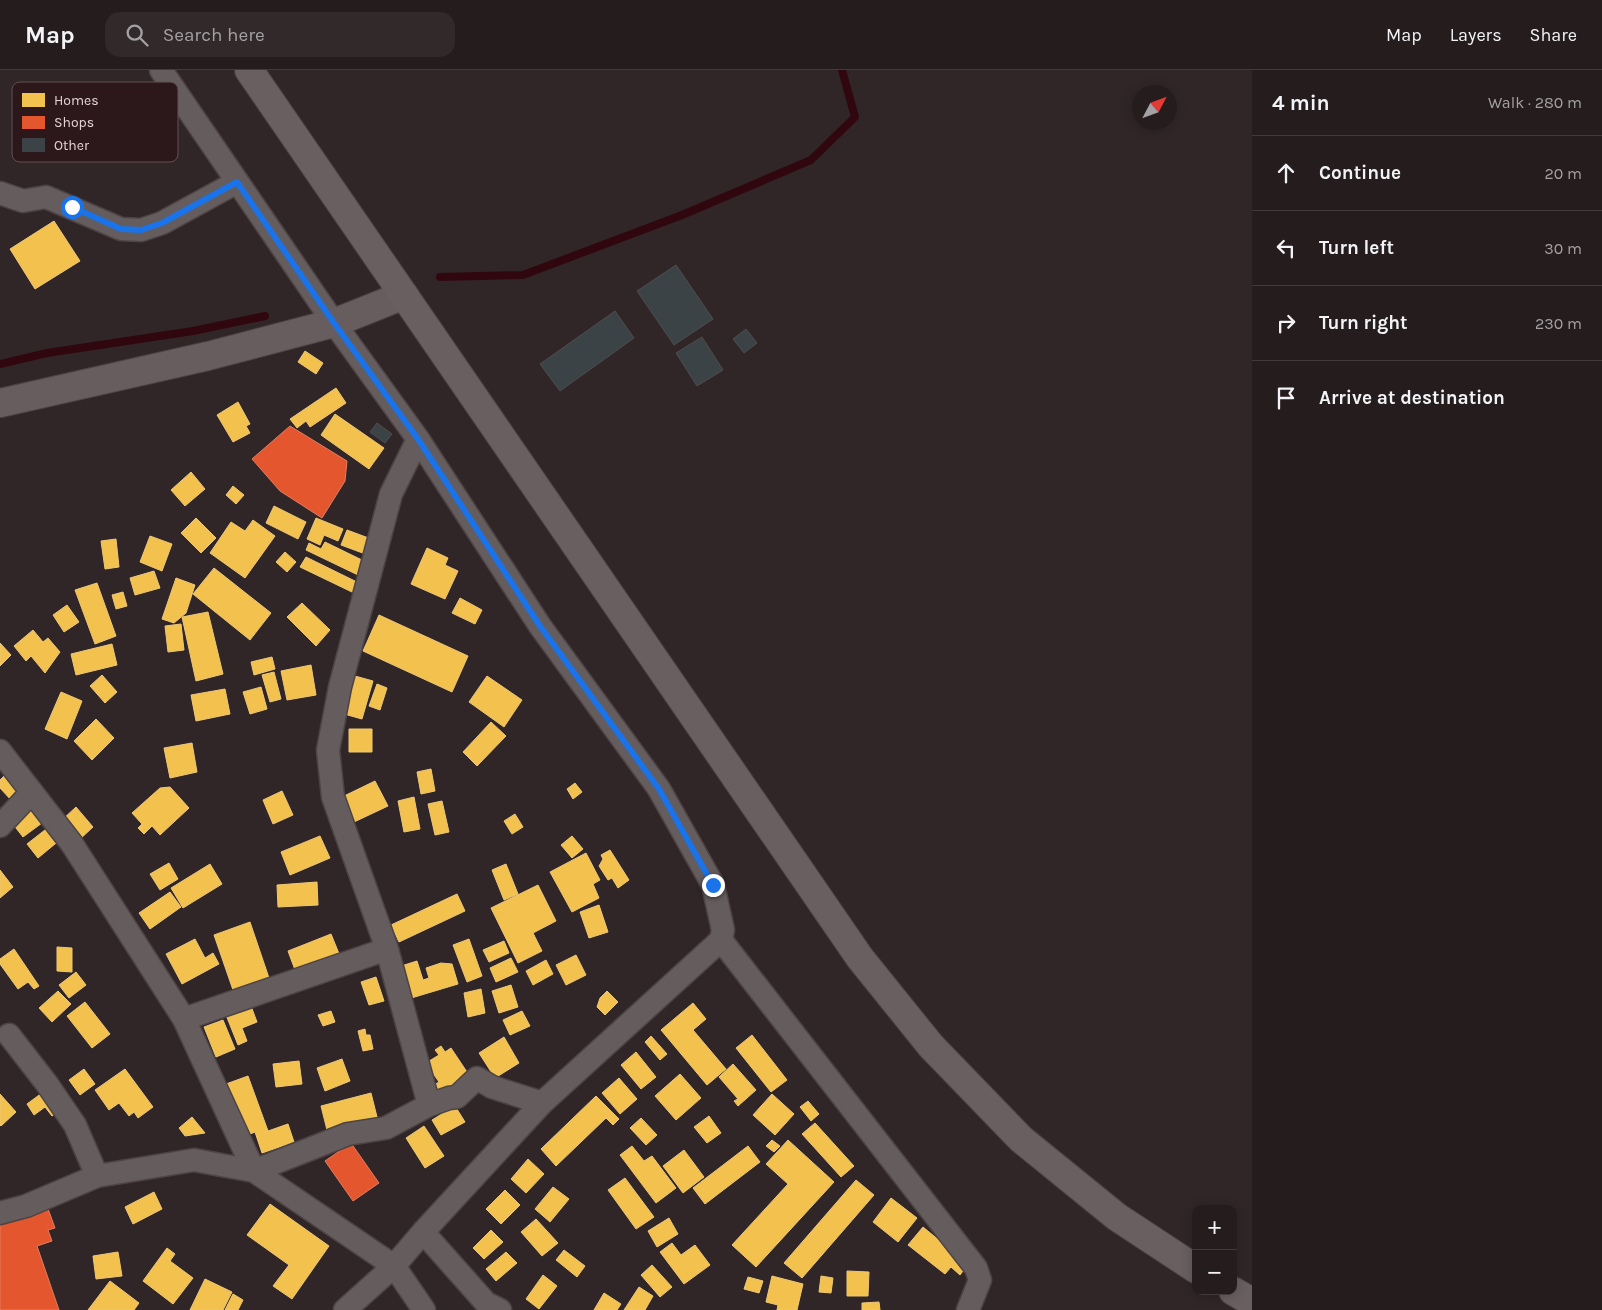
<!DOCTYPE html>
<html lang="en">
<head>
<meta charset="utf-8">
<style>
  body { margin:0; font-family:Karla,sans-serif; background:#31292a; color:#f1f3f6 }
  .controls { position:absolute; right:15px; bottom:15px; display:grid; overflow:hidden; border-radius:10px; box-shadow:0 2px 12px #0003 }
  .controls button { width:45px; height:45px; display:grid; place-items:center; padding:0; border:0; border-bottom:1px solid #423a3b; background:#251c1d; color:#f1f3f6; font:25px sans-serif }
  .compass { position:absolute; left:1132px; top:15px; width:45px; height:45px; border-radius:50%; background:#251c1d; box-shadow:0 2px 12px #0003; rotate:49deg }
  .stop { position:absolute; width:15px; height:15px; margin:-11px; border:4px solid #1a73e8; border-radius:50%; background:#fff }
  .stop.end { background:#1a73e8; border-color:#fff; box-shadow:0 1px 5px #0008 }
  .list { margin:0; padding:0; list-style:none }
  h2 { display:flex; justify-content:space-between; align-items:center; height:65px; margin:0; padding:0 20px; font-size:21px }
  h2 small { font-size:16px; font-weight:400; color:#a3a1a4 }
  .list li { display:grid; grid-template-columns:32px 1fr auto; gap:15px; align-items:center; box-sizing:border-box; height:75px; padding:0 20px; border-top:1px solid #423a3b }
  .list b { display:block; font-size:19px; white-space:nowrap }
  .list em { font-size:16px; font-style:normal; color:#a3a1a4 }
  .icon { flex:none; width:28px; height:28px; fill:none; stroke:currentColor; stroke-width:2; stroke-linecap:round; stroke-linejoin:round }
  .map { position:relative; flex:none; width:1252px; height:1240px; overflow:hidden }
  header { display:flex; align-items:center; gap:30px; box-sizing:border-box; height:70px; padding:0 25px; background:#251c1d; border-bottom:1px solid #423a3b }
  header strong { font-size:24px }
  nav { display:flex; gap:28px; margin-inline-start:auto; font-size:18px }
  .search { width:350px; height:45px; background:#31292a; display:flex; align-items:center; gap:12px; box-sizing:border-box; padding:0 18px; border-radius:15px; color:#a3a1a4; font-size:19px }
  main { display:flex }
  aside { flex:1; background:#251c1d }
  .map>svg:first-child { display:block }
  .homes { fill:#f2c14e; stroke:#eec776 }
  .shops { fill:#e4572e; stroke:#e47c60 }
  .lines { fill:none; stroke-linecap:round; stroke-linejoin:round }
  .stream { stroke:#31070f; stroke-width:8 }
  .building { fill:#3c4346; stroke:#4e4d4e }
  .minor-casing { stroke:#4d4344; stroke-width:25 }
  .secondary-casing { stroke:#4d4344; stroke-width:30 }
  .trunk-casing { stroke:#4d4344; stroke-width:30 }
  .minor { stroke:#655c5d; stroke-width:22 }
  .secondary { stroke:#685d5e; stroke-width:28 }
  .trunk { stroke:#6a5f60; stroke-width:28 }
  .route { stroke:#1a73e8; stroke-width:6 }
  .key { fill:#2c181a; stroke:#635052; stroke-width:1 }
  .key-label { font-size:14px; fill:#e3d4d5 }
</style>
</head>
<body>
<header>
<strong>Map</strong>
<div class="search"><svg class="icon" aria-label="search" viewBox="0 0 24 24"><circle cx="10" cy="10" r="6"/><path d="M15 15l6 6"/></svg>Search here</div>
<nav><a>Map</a><a>Layers</a><a>Share</a></nav>
</header>
<main>
<div class="map">
<svg width="1252" height="1240" viewBox="0 0 1252 1240">
  <rect width="100%" height="100%" fill="#312627"/>
  <path class="homes" d="M54,151L80,191L35,219L10,179Z
    M305,281L323,293L316,304L298,292Z
    M336,318L346,333L310,357L306,351L297,358L290,349Z
    M238,332L250,354L246,356L250,363L233,372L217,345Z
    M335,344L384,378L369,399L321,365Z
    M191,402L205,419L185,436L171,420Z
    M233,416L244,425L236,434L226,425Z
    M274,436L306,452L298,469L266,453Z
    M196,448L216,468L201,483L181,463Z
    M316,448L343,459L338,471L324,465L320,475L307,469Z
    M253,450L275,466L245,508L210,483L231,452L245,461Z
    M347,460L374,470L368,485L341,475Z
    M150,466L172,474L162,501L140,492Z
    M116,469L119,497L105,499L101,471Z
    M325,472L364,491L358,505L306,480L309,473L321,479Z
    M427,478L448,488L445,495L458,501L445,529L411,514Z
    M285,482L296,492L287,502L276,492Z
    M306,487L359,513L354,523L300,497Z
    M214,498L271,543L250,570L193,524Z
    M154,501L160,518L135,525L130,508Z
    M176,508L195,515L186,543L174,553L162,549Z
    M97,513L116,566L95,574L75,520Z
    M123,522L127,536L116,539L112,525Z
    M460,528L482,540L475,554L452,543Z
    M302,533L330,560L316,576L287,547Z
    M67,535L79,552L64,562L53,545Z
    M208,542L223,604L196,611L182,547Z
    M379,545L468,586L452,622L363,581Z
    M181,554L184,580L168,582L165,556Z
    M33,560L43,572L48,568L60,582L45,603L31,586L26,591L14,576Z
    M0,573L11,585L0,596Z
    M112,574L117,595L76,605L71,584Z
    M272,587L275,599L254,605L251,592Z
    M311,595L316,625L287,630L281,601Z
    M274,602L281,629L270,632L262,605Z
    M102,605L117,622L105,633L90,616Z
    M355,606L373,611L362,649L344,644Z
    M487,606L522,630L504,657L469,632Z
    M377,614L387,618L380,640L369,636Z
    M261,617L267,639L250,644L243,622Z
    M225,619L230,644L196,651L191,625Z
    M61,622L82,631L67,669L45,659Z
    M96,649L114,668L92,690L74,671Z
    M491,652L506,666L477,696L463,682Z
    M349,659H372V682H349Z
    M192,673L197,702L170,708L164,678Z
    M431,699L435,721L421,724L417,702Z
    M6,704L23,721L12,731L0,718V710Z
    M375,711L388,736L354,752L342,727Z
    M575,713L582,722L573,729L567,719Z
    M170,717L189,738L160,765L152,756L144,764L138,758L142,754L132,743L160,718Z
    M282,721L293,745L273,754L263,730Z
    M414,727L420,759L404,762L398,731Z
    M442,731L449,762L435,765L428,734Z
    M35,736L46,750L23,767L12,753Z
    M76,737L93,757L79,770L62,750Z
    M515,744L523,757L512,764L504,751Z
    M50,756L61,769L38,788L27,774Z
    M320,766L330,788L290,805L281,782Z
    M572,766L583,779L572,788L561,775Z
    M610,780L629,810L618,818L612,808L608,810L599,796L603,789L601,785Z
    M586,783L600,810L593,814L599,828L572,842L550,802Z
    M169,793L178,809L160,820L150,804Z
    M210,794L222,814L183,838L171,818Z
    M506,794L518,824L504,830L492,800Z
    M0,800L13,817L0,828Z
    M317,812L318,835L278,837L277,815Z
    M538,815L556,851L533,863L542,881L518,893L491,838Z
    M170,822L181,837L150,859L139,843Z
    M457,824L465,841L399,872L391,855Z
    M599,835L608,862L589,868L580,842Z
    M250,852L269,908L233,920L214,865Z
    M331,864L342,891L298,908L288,881Z
    M195,869L205,888L213,883L219,894L182,914L166,884Z
    M469,869L482,906L467,912L453,875Z
    M504,871L509,883L489,892L483,880Z
    M57,877L72,878V902L57,901Z
    M14,879L39,916L34,919L28,912L18,919L0,894V889Z
    M576,885L586,905L566,915L556,895Z
    M511,888L518,902L496,912L490,898Z
    M546,890L553,904L533,915L526,901Z
    M417,891L423,910L429,908L426,898L441,893L452,894L458,914L408,929L398,897Z
    M76,902L86,915L69,928L59,915Z
    M376,907L384,931L369,935L361,912Z
    M511,915L518,937L499,943L492,921Z
    M481,919L485,943L468,947L464,923Z
    M58,921L71,934L52,952L39,938Z
    M607,921L618,932L605,945L597,937L600,928Z
    M85,932L110,964L92,978L67,946Z
    M693,933L706,949L693,960L726,999L707,1015L661,960Z
    M251,936L257,952L242,958L247,971L238,975L226,945Z
    M331,941L335,952L323,956L318,945Z
    M522,941L530,956L510,965L503,950Z
    M223,950L235,979L216,987L204,957Z
    M365,959L366,965H370L373,979L363,981L358,961Z
    M752,965L787,1010L771,1022L736,978Z
    M651,966L667,984L660,990L645,972Z
    M504,967L519,993L495,1008L479,983Z
    M441,976L445,982L451,978L469,1005L440,1024L434,1015L439,1012L426,993L439,985L435,980Z
    M636,982L656,1007L641,1019L621,995Z
    M342,989L350,1011L325,1021L317,998Z
    M299,991L302,1014L276,1017L273,994Z
    M733,994L756,1020L738,1036L734,1031L738,1029L719,1007Z
    M84,999L95,1014L80,1025L69,1010Z
    M125,999L153,1037L138,1048L134,1042L129,1046L119,1033L109,1040L95,1020Z
    M680,1004L701,1028L676,1050L655,1026Z
    M248,1006L268,1061L288,1054L294,1072L262,1083L255,1062L245,1066L226,1014Z
    M619,1008L637,1029L620,1044L602,1023Z
    M46,1020L60,1040L52,1046L45,1037L34,1045L27,1034Z
    M371,1023L377,1047L327,1060L321,1036Z
    M0,1024L16,1042L1,1056L0,1055Z
    M772,1024L794,1044L775,1065L753,1045Z
    M596,1026L619,1049L613,1055L606,1048L556,1096L541,1079Z
    M808,1031L819,1044L811,1051L800,1037Z
    M455,1036L465,1052L441,1065L432,1050Z
    M709,1046L721,1063L707,1073L694,1057Z
    M192,1047L205,1063L185,1066L179,1058Z
    M641,1048L657,1065L646,1075L630,1058Z
    M815,1053L854,1096L841,1107L802,1064Z
    M424,1056L444,1086L425,1098L406,1068Z
    M772,1070L780,1076L774,1082L766,1076Z
    M788,1070L834,1112L756,1197L732,1175L788,1114L766,1094Z
    M632,1076L644,1091L652,1086L676,1118L656,1133L620,1085Z
    M748,1076L760,1092L705,1134L693,1118Z
    M684,1080L704,1107L683,1123L663,1096Z
    M528,1089L544,1104L526,1123L511,1109Z
    M625,1108L654,1147L636,1159L608,1120Z
    M856,1110L874,1125L802,1208L784,1193Z
    M553,1117L569,1129L550,1152L535,1139Z
    M505,1120L520,1135L501,1154L486,1139Z
    M154,1122L162,1139L133,1154L125,1137Z
    M891,1128L917,1148L898,1172L873,1152Z
    M270,1134L329,1176L292,1229L273,1216L289,1195L247,1165Z
    M669,1148L678,1164L657,1177L648,1161Z
    M536,1149L558,1173L542,1186L521,1162Z
    M923,1157L968,1194L960,1205L951,1197L945,1204L908,1175Z
    M491,1160L503,1172L484,1189L473,1178Z
    M672,1173L681,1185L695,1175L710,1195L684,1214L660,1182Z
    M167,1178L175,1184L170,1191L193,1208L173,1234L143,1211Z
    M564,1180L585,1196L577,1207L556,1190Z
    M118,1182L122,1206L96,1209L93,1186Z
    M506,1182L517,1193L496,1211L486,1199Z
    M652,1195L672,1217L660,1227L641,1205Z
    M847,1201L869,1202L868,1226H847Z
    M543,1205L557,1216L539,1239L526,1229Z
    M772,1206L803,1214L797,1240H777L778,1235L766,1232Z
    M821,1206L833,1208L831,1223L819,1222Z
    M748,1207L763,1211L759,1223L744,1219Z
    M205,1209L232,1222L223,1240H190Z
    M110,1211L139,1233L134,1240H88Z
    M639,1217L653,1226L645,1240H624Z
    M604,1223L621,1234L617,1240H594Z
    M233,1224L243,1230L238,1240H225Z
    M879,1232L880,1240H862V1233Z"/>
  <path class="shops" d="M290,356L347,391L345,411L322,448L280,421L252,389Z
    M351,1073L379,1113L353,1131L325,1091Z
    M47,1136L55,1158L48,1160L52,1171L37,1176L59,1240H0V1152Z"/>
  <g class="lines">
    <path class="stream" d="M440,207L523,205L682,145L811,90L855,47L842,0
      M0,294L47,283L193,261L265,246"/>
  </g>
  <path class="building" d="M676,195L713,249L674,275L637,221Z
    M615,241L634,268L560,321L540,294Z
    M746,259L757,273L744,283L733,269Z
    M702,267L723,300L697,316L676,283Z
    M377,353L392,364L385,373L370,362Z"/>
  <g class="lines">
    <g class="minor-casing">
      <path id="minor" d="M161,0L334,253L418,369L540,556L659,719L713,815L723,860L721,870L542,1033L423,1162L394,1196L345,1240
        M0,123L23,131L46,127L121,159L141,160L162,153L237,112
        M418,369L391,424L340,617L328,680L333,727L387,879L429,1035
        M0,681L72,774L184,949L254,1101L394,1196L424,1240
        M0,756L32,722
        M721,870L976,1198L980,1210L968,1240
        M184,949L387,879
        M9,965L47,1014L75,1055L97,1106
        M0,1143L26,1136L97,1106L194,1090L254,1101L348,1064L386,1058L429,1035L449,1028L457,1027L477,1008L492,1017L542,1033
        M423,1162L486,1233L500,1240"/>
    </g>
    <g class="secondary-casing">
      <path id="secondary" d="M0,333L208,286L334,253L404,225"/>
    </g>
    <g class="trunk-casing">
      <path id="trunk" d="M249,0L860,888L931,976L1021,1069L1117,1147L1196,1199
        M1233,1221L1252,1232"/>
    </g>
    <use href="#minor" class="minor"/>
    <use href="#secondary" class="secondary"/>
    <use href="#trunk" class="trunk"/>
  </g>
  <g class="lines">
    <path class="route" d="M72,137L121,159L141,160L162,153L237,112L334,253L418,369L540,556L659,719L713,815"/>
  </g>
  <rect x="12" y="12" width="166" height="80" rx="8" class="key"/>
  <rect x="22" y="23" width="23" height="14" fill="#f2c14e"/>
  <rect x="22" y="46" width="23" height="13" fill="#e4572e"/>
  <rect x="22" y="68" width="23" height="14" fill="#3c4346"/>
  <g class="key-label">
    <text x="54" y="35">Homes</text>
    <text x="54" y="57">Shops</text>
    <text x="54" y="80">Other</text>
  </g>
</svg>
<div class="controls">
<button>+</button>
<button>−</button>
</div>
<svg class="compass" viewBox="-18 -18 36 36"><path d="M0-13l5 13h-10z" fill="#e53935"/><path d="M0 13l5-13h-10z" fill="#a3a1a4"/></svg>
<div class="stop" style="left:72px;top:137px"></div>
<div class="stop end" style="left:713px;top:815px"></div>
</div>
<aside>
<h2>4 min<small>Walk · 280 m</small></h2>
<ul class="list">
<li><svg class="icon" aria-label="ahead" viewBox="0 0 24 24"><path d="M12 20V5M6 11l6-6 6 6"/></svg><div><b>Continue</b></div><em>20 m</em></li>
<li><svg class="icon" aria-label="left" viewBox="0 0 24 24"><path d="M17 20v-9H6M10 6l-5 5 5 5"/></svg><div><b>Turn left</b></div><em>30 m</em></li>
<li><svg class="icon" aria-label="right" viewBox="0 0 24 24"><path d="M7 20v-9h11M14 6l5 5-5 5"/></svg><div><b>Turn right</b></div><em>230 m</em></li>
<li><svg class="icon" aria-label="arrive" viewBox="0 0 24 24"><path d="M6 21V4h12l-3 4 3 4H6"/></svg><div><b>Arrive at destination</b></div></li>
</ul>
</aside>
</main>
</body>
</html>
